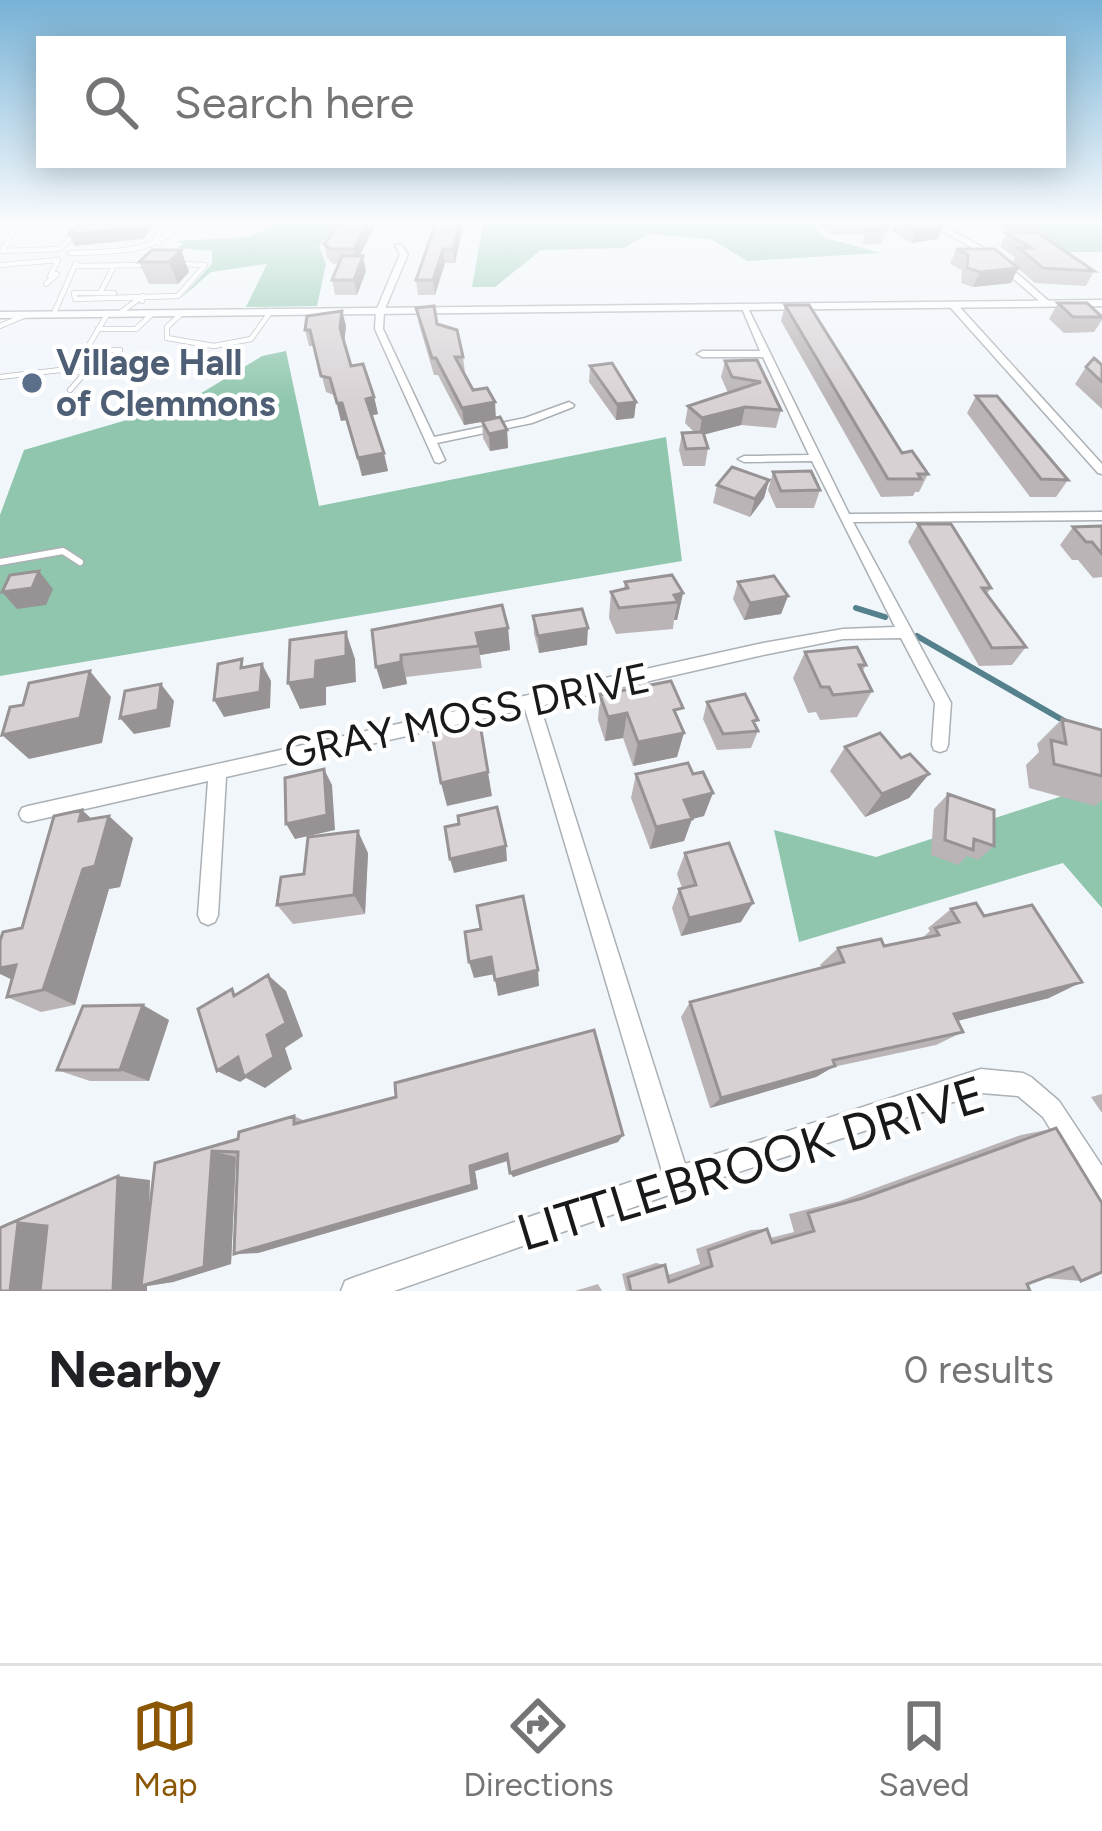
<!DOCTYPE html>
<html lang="en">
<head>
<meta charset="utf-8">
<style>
  body { margin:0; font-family:Figtree,sans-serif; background:#f2f2f2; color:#202124 }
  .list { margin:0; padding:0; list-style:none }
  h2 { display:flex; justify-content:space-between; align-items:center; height:156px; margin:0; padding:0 48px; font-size:51px }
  h2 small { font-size:39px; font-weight:400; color:#757577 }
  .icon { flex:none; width:66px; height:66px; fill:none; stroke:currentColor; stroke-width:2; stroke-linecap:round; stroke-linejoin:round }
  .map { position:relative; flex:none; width:1102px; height:1291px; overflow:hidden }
  .search { position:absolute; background:#fff; box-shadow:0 6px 30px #0003; left:36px; right:36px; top:36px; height:132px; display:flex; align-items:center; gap:30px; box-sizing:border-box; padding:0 42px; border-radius:0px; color:#757577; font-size:45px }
  .sheet { height:372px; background:#fff }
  nav { display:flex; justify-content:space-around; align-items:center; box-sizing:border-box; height:168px; border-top:3px solid #e0e0e0; background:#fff; font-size:33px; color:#757577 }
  nav a { display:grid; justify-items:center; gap:6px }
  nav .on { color:#8b5704 }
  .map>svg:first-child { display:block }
  .forest { fill:#8fc6ad }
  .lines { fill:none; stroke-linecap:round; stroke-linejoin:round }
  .stream { stroke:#54818c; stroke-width:6 }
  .service-far1-casing { stroke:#abb0b5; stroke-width:6 }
  .service-casing { stroke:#abb0b5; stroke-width:9 }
  .minor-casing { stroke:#abb0b5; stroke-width:3 }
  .tertiary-casing { stroke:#abb0b5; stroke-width:3 }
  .service-far1 { stroke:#fff; stroke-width:4.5 }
  .service { stroke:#fff; stroke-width:6 }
  .minor { fill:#fff; fill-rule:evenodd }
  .tertiary { fill:#fff; fill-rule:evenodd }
  .wall { fill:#bab4b6 }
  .shaded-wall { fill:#979294 }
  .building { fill:#d8d1d4; stroke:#979294; stroke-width:3 }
  .service-dot { fill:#5c6f8a; stroke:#fff; stroke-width:4.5 }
  .labels { text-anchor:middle; stroke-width:9; stroke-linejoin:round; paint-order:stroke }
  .far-service-label { font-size:36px; font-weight:bold; fill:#4e5e75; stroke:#fff; text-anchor:start }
  .street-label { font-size:42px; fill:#17191b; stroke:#fff }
  .near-street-label { font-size:51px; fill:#17191b; stroke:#fff }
</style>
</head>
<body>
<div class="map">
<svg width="1102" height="1291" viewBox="0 0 1102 1291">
  <rect width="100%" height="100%" fill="#f1f6fb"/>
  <path class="forest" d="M284,222H362L329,233L319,246L326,264L317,306L246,307L267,264L211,272L181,298L212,264V251L178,248L184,244L177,241L249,237Z
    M471,222H809L826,238L881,253L747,261L711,239L649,234L624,248L541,250L495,287H472L483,226Z
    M1102,222V252H1046L997,223Z
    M286,351L319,506L666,437L682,561L0,676V515L24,450L185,403L262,356Z
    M1102,783V908L1063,863L799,942L774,830L876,857Z"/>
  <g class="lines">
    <path class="stream" d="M856,608L885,617
      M917,636L1066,722"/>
    <g class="service-far1-casing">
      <path id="service-far1" d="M0,227L17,226L2,251L60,249L86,222
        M179,229L260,222
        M159,243L155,239L167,222
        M70,253C112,251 153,255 183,222
        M0,265L58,260L50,276
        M76,266L147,265
        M46,284L57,274L51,273
        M74,293L75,299L178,296L205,265L180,264
        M75,293H114
        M100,293L114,266
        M55,311L76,263
        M121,312L143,296L142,301
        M108,313L86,350H120
        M182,313L167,327V338L214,346L251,339L271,311
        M0,326L26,315
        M98,329H136L153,313
        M0,377L60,370L85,373L70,390"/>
    </g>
    <g class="service-casing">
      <path id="service" d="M0,562L63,551L80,562"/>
    </g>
    <g class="minor-casing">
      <path id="minor" d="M927,222H935L994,253L1052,304L1045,306L988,257Z
        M395,245H401L408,254L384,311L383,329L434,437L525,418L569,402L574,405L573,407L532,423L437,443L445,460L439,463L435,462L375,329L376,311L400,254Z
        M950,303H956L1102,464V474L1098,473L950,307Z
        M741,306L748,308L849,514L1102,512V520L853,522L951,703L948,745L946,750L940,752L934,750L932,745L935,703L901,638L843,639L763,655L540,706L685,1164L981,1069L1023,1073L1031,1077L1059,1101L1102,1166V1202L1093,1198L1043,1117L1018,1096L981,1093L677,1192L394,1291H341L345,1281L355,1277L662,1171L525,709L226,777L218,915L215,922L208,925L201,922L198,915L208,781L28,822L22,820L19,814L22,808L28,806L763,643L843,629L895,627L812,461L744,462L738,459L744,456L809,455L763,357H702L697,354L702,351H760Z"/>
    </g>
    <g class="tertiary-casing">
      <path id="tertiary" d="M1102,300V306L0,318V312Z"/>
    </g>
    <use href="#service-far1" class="service-far1"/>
    <use href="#service" class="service"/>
    <use href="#minor" class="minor"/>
    <use href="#tertiary" class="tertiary"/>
  </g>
  <path class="wall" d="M820,222H888L882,243L862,245L865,233L832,235L819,225Z
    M895,222H937L938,239L911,243L892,232Z
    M374,228L360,256L366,271L357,295H335L332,280L339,263L333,264L327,258L324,244Z
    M462,231L455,263H445L435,295H418L416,280L425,258Z
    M1006,233L1094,271L1086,286L1035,283L1018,268L1011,283L973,287L961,283L962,270L950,264L956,249L1012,263L1015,257L1000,247Z
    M181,250L189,272L178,284H149L139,262Z
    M1058,303L1102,315V320L1094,332L1064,333L1049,319Z
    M785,305L902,453L928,474L919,492H915L913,496L881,497L781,321Z
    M416,308L437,324L463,357L465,373H463L473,390L507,430L508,448L490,451L483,438L482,422L464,425L438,375H434L419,324Z
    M342,311L346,326L344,342L351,366L374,397L378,414L372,415L388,471L362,476L346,420L341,421L334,395L326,392L314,346H309L305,330Z
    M757,360L781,410L776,428L741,425L704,434L708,448L705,466H683L679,450L682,433H695L685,423L688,406L728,393L721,377L725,361Z
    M1102,365V409L1075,384L1086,367Z
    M590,366L636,402L634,418L616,420L589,382Z
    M976,396L1068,480L1056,497H1030L967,413Z
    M773,472L820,490L814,508H776L768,490Z
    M769,480L764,498L750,517L713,503L717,485Z
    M918,524L991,588L986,595L1026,647L1012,665L979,666L908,542Z
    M1102,526V577L1093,578L1078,560H1072L1060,545L1073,527Z
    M625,582L683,593L677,620H674L673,629L616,634L609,618L611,592L624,589Z
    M738,582L788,596L781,614L744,620L733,599Z
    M533,616L587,645L539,653L534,634Z
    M508,628L510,650L480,655L482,668L406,677L407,684L383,689L372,630Z
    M805,652L866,665L862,672L872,691L857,717L820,720L816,712L808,713L793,678Z
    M600,695L679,723L677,757L633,766L623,738L605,741L598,720Z
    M707,702L756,726L758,731L751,748L717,750L703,719Z
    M1062,719L1102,730V800L1095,806L1029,788L1026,765L1039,752L1037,744Z
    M845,747L901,758L929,774L909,798L865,817L830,771Z
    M636,774L704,816L692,819L684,841L650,849L631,798Z
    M948,794L994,846L978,860L967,856L958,865L931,855L934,809Z
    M91,819L133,838L120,887L109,889L75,1005L41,1012L7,997L22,928Z
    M368,853L365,914L293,924L277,905L304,874Z
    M685,853L741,922L681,936L672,908L679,889L682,888L677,874Z
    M951,909L984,916L1049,998L958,1021L963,1032L936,1045L833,1067L816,1077L710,1108L681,1017L690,1002L822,968L820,965L838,948L884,946L921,939L930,931L928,928Z
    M169,1020L149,1081H90L57,1070Z
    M1102,1094V1113L1091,1097Z
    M294,1116L305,1121L623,1135L618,1142L513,1177L508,1161L475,1171L478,1189L258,1253L234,1254L238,1157H236L231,1264L173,1282L147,1286L150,1180L149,1221L155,1163L238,1139Z
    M1056,1128L1081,1281L1044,1278L1027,1284L1030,1291H626L622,1274L656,1263L665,1265L668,1275L700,1264L696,1249L751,1230L767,1229L770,1238L794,1232L789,1214L840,1201L1021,1135Z
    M598,1284L602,1291H575Z"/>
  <path class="shaded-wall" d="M143,222H158L143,239L75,246L69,234Z
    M368,222H373L374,228L356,263L354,249Z
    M460,222H461L462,231L455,263L453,249Z
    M943,225L938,239L911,243L916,229Z
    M443,249L445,263L435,295L433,280Z
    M181,250L189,272L178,284L169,262Z
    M363,256L366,271L357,295L354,280Z
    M1018,268L1011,283L973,287L980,272Z
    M342,311L346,326L344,344L340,328Z
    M374,397L378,414L370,416L366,399Z
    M495,402L496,419L464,425L462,408Z
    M636,402L634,418L616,420L617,404Z
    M337,403H342L346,420L341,421Z
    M745,407L741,425L699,436L702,418Z
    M507,430L508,448L490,451L489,434Z
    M384,453L388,471L362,476L358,458Z
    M769,480L764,498L750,517L755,499Z
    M39,571L53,589L46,605L17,609L2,592Z
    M683,593L677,620H674L678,602L674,595Z
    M788,596L781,614L744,620L750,603Z
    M508,628L510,650L480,655L476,633Z
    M588,628L587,645L539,653L538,636Z
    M346,632L355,659L356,682L326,687V705L300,709L288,683Z
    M401,655L407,684L383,689L376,667Z
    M262,664L271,681L270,708L224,717L214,700Z
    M90,671L111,697L102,743L29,759L2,735Z
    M161,684L174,701L170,727L134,734L120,718Z
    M627,713L623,738L605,741L608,717Z
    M684,733L677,757L633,766L638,742Z
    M324,769L332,785L335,830L295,839L286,824Z
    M488,772L492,796L447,806L441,783Z
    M929,774L909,798L865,817L882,794Z
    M713,793L704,816L692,819L684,841L650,849L656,827L684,800Z
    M82,810L105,831L109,816L133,838L120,887L109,889L75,1005L43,990L25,986L0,974V968L79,821Z
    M358,831L368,853L365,914L354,895Z
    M506,846L507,861L454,873L450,859Z
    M753,903L741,922L681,936L689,918Z
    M491,957L495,974L474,978L469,962Z
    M538,970L539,986L498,996L495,980Z
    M268,975L286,991L303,1036L285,1048L292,1069L265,1088L246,1078L240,1082L217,1071L267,1035Z
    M1082,982L1049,998L928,1028L954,1014Z
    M143,1005L169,1020L149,1081L120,1070Z
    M835,1066L816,1077L710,1108L721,1098Z
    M623,1135L618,1142L513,1177L510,1173Z
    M212,1151L236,1157L231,1264L173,1282L147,1286V1291H113L118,1176L150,1180L147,1285Z
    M507,1154L510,1160L475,1171L478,1189L258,1253L234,1254L470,1166Z
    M18,1223L58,1224L52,1291H10Z"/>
  <path class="building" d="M80,222H143L138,228L69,234Z
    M340,222H368L354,249H330L324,244Z
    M436,222H460L453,249H443L433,280H416Z
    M869,222H888L887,229L866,231Z
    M904,222H937L943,225L916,229Z
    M1037,232L1094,271L1043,268L1019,248H1031L1006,233Z
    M956,249H995L1018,268L980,272L967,268L968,255Z
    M152,250H181L169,262H139Z
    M342,256H363L354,280H332Z
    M1058,303H1087L1102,317H1073Z
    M785,305H809L902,453L912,451L928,474H918L921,479H888Z
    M434,306L437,324L457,330L463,357H455L473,390L487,388L495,402L462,408L436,358H432L416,308Z
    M342,311L340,328L351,366L363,364L374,397L366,399L384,453L358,458L342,403H337L330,378L321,376L310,330H305L307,316Z
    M1094,358L1102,365V382L1086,367Z
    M757,360L781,410L745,407L702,418L688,406L761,382L732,377L725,361Z
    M612,363L636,402L617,404L590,366Z
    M976,396H997L1068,480L1041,479Z
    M500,417L507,430L489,434L482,421Z
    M703,432L708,448L686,449L682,433Z
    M732,467L769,480L755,499L717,485Z
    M811,471L820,490L781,491L773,472Z
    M918,524H951L991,588H982L1026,647L992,648Z
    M1102,526V554L1092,542H1086L1073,527Z
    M39,571L32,588L2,592L10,575Z
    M672,575L683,593L674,595L678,602L619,608L611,592L628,588L625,582Z
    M774,576L788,596L750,603L738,582Z
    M502,605L508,628L476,633L479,646L401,655V662L376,667L372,630Z
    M582,609L588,628L538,636L533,616Z
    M346,632V656L316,661L315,679L288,683L290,640Z
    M857,647L866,665H859L872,691L833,695L829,687H821L805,652Z
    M242,659L241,668L262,664L260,692L214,700L218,664Z
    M90,671L80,718L2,735L10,707L23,705L29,683Z
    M671,681L683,708L674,710L684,733L638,742L627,713L608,717L600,695Z
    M161,684L158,710L120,718L125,691Z
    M745,694L758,720L753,721L758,731L723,734L707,702Z
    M1062,719L1102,730V776L1054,764L1051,740L1066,744Z
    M480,724L488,772L441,783L432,734Z
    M880,733L901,758L910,754L929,774L882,794L845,747Z
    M688,763L693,774L703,772L713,793L684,800L692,819L656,827L636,774Z
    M324,769L327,815L286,824L285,778Z
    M948,794L994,810V846L974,839L973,850L945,840Z
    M497,807L506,846L450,859L445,827L459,824L458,816Z
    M82,810L79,821L109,816L95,866L83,869L43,990L7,997L16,965L0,968V941L3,932L22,928L54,816Z
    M358,831L354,895L277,905L281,877L304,874L308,837Z
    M729,843L753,903L689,918L679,889L696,885L685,853Z
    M523,896L538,970L495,980L491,957L469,962L465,932L481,929L477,906Z
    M976,903L984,916L1032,905L1082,982L954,1014L963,1032L833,1060L835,1066L721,1098L690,1002L844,962L838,948L881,939L884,946L939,935L935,928L959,922L951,909Z
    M268,975L286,1023L267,1035L274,1057L244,1077L238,1057L217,1071L198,1009L232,989L234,996Z
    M143,1005L120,1070H57L83,1006Z
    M594,1030L623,1135L510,1173L507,1154L470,1166L472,1185L234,1254L238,1152L212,1151L204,1267L141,1286L155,1163L238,1139L239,1132L294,1116V1124L396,1097L395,1083Z
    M1056,1128L1102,1203V1272L1081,1281L1073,1267L1027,1284L1030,1291H631L628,1277L665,1265L669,1282L712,1266L708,1250L767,1229L772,1243L814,1231L808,1213L863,1198Z
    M118,1176L113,1291H40L47,1226L18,1223L10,1291H0V1228Z"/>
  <linearGradient id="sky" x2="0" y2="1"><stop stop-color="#77b2d6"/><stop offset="0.55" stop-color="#f9fbfd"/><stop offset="1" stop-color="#f9fbfd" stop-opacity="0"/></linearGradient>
  <rect width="1102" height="403" fill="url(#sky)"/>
  <circle class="service-dot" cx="32" cy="383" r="12"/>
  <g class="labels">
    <g class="far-service-label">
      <text x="56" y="375">Village Hall<tspan x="56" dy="41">of Clemmons</tspan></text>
    </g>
    <g class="street-label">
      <text transform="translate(467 715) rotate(-12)" y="15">GRAY MOSS DRIVE</text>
    </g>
    <g class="near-street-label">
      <text transform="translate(751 1163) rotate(-17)" y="18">LITTLEBROOK DRIVE</text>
    </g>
  </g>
</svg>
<div class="search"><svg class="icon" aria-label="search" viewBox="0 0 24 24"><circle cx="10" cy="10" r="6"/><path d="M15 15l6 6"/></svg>Search here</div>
</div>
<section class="sheet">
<h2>Nearby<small>0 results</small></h2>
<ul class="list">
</ul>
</section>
<nav>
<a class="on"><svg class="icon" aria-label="map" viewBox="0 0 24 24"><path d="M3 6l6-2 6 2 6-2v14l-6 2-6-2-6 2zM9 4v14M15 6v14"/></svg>Map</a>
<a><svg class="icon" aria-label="directions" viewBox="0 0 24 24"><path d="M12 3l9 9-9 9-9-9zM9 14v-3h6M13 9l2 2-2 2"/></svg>Directions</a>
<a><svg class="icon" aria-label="saved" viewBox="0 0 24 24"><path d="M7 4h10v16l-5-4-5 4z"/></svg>Saved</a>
</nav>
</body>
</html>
